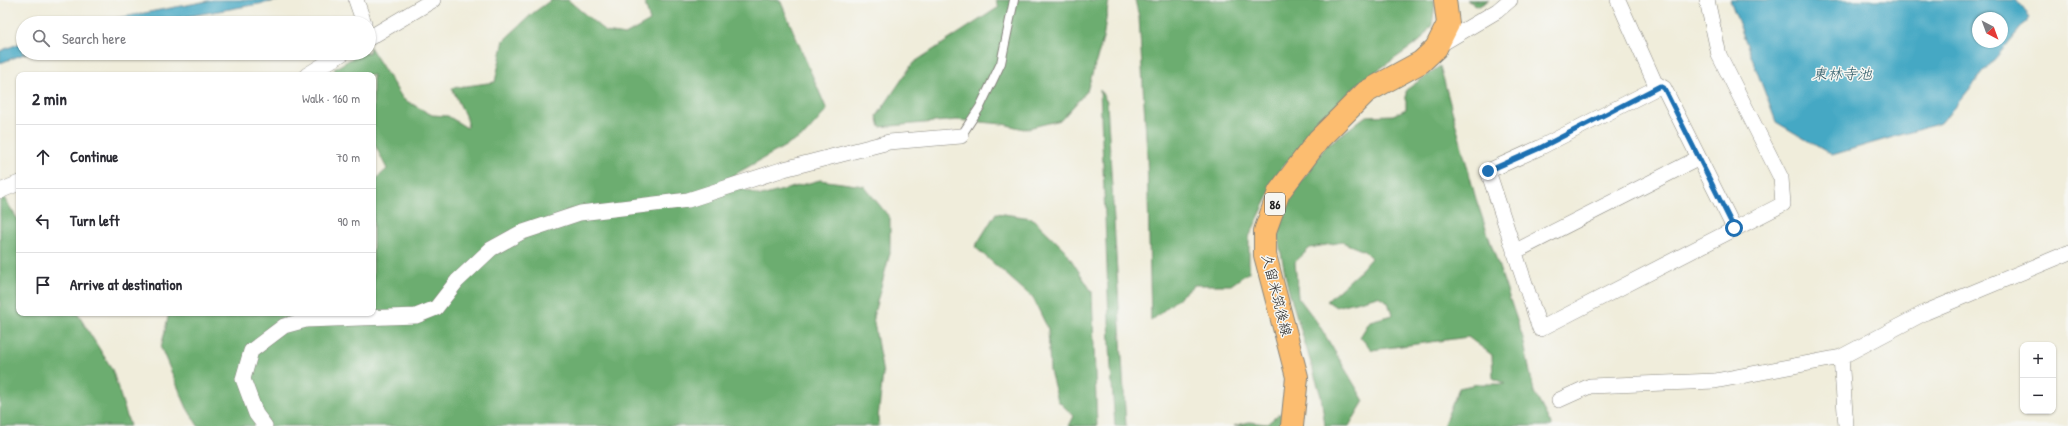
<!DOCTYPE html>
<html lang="en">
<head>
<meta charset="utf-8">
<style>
  body { margin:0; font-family:"Patrick Hand","Klee One",sans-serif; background:#f2f2f3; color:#2b2b33 }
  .controls { position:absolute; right:12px; bottom:12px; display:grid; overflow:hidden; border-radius:8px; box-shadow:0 1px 3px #0004 }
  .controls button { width:36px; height:36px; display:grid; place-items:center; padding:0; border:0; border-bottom:1px solid #e1e1e2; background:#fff; color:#2b2b33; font:20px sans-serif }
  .compass { position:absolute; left:1972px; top:12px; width:36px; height:36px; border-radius:50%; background:#fff; box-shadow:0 1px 3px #0004; rotate:139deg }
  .stop { position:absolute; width:12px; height:12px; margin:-9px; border:3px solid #1f6fb2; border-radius:50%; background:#fff }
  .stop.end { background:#1f6fb2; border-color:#fff; box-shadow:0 1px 4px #0008 }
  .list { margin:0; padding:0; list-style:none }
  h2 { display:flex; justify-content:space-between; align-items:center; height:52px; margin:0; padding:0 16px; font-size:17px }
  h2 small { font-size:13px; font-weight:400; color:#7c7c81 }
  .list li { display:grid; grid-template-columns:26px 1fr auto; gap:12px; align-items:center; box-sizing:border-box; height:64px; padding:0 16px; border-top:1px solid #e1e1e2 }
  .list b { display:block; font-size:15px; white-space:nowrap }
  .list em { font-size:13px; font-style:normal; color:#7c7c81 }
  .icon { flex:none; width:22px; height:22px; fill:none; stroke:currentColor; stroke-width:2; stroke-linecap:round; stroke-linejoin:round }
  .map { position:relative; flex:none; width:2068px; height:426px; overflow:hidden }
  .search { position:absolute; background:#fff; box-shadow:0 1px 3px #0004; left:16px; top:16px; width:360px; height:44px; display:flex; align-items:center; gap:10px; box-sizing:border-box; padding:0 14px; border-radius:22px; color:#7c7c81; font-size:15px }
  .panel { position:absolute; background:#fff; box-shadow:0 1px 3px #0004; left:16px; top:72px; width:360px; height:244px; border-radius:8px }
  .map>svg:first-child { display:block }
  .forest { fill:#6cad70; stroke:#446446 }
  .water { fill:#45a8c4; stroke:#306270; fill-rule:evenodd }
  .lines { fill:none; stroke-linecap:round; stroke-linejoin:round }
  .lane-casing { stroke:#86847c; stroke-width:10 }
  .street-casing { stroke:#86847c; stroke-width:16 }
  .primary-casing { stroke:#86847c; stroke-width:24 }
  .lane { stroke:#fff; stroke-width:8 }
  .street { stroke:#fff; stroke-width:15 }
  .primary { stroke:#fcbd6f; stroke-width:22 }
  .route { stroke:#1f6fb2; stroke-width:5 }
  .labels { text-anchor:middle; stroke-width:3; stroke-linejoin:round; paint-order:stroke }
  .shield { fill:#f6f6f2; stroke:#5d5d5c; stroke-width:1 }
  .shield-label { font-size:13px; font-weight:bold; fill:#1c1c1c }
  .street-label { font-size:14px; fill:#1c1c1c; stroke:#f6f6f2 }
  .water-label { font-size:15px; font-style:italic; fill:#2e5b68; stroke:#f6f6f2 }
</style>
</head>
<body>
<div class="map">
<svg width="2068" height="426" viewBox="0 0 2068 426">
  <rect width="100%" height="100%" fill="#f6f6f2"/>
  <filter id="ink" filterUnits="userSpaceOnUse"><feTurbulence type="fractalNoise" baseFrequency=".025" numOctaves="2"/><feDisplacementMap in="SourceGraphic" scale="8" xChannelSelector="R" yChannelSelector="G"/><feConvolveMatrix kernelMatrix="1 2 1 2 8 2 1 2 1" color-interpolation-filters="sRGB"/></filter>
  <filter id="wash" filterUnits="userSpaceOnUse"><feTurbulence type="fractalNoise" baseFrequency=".012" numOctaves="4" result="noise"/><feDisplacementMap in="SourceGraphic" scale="16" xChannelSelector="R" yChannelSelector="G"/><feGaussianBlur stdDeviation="0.9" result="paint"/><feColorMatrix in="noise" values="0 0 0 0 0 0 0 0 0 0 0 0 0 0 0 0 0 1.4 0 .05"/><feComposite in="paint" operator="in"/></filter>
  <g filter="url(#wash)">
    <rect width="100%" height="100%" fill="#f0eddb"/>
    <path class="forest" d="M551,0H568L606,32L625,35L650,21L644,0H780L827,110L805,135L723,181L761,196L820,180L864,186L890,218V253L873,317L883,374L878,418L879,426H198L187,408L161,348L169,313H373V182L387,169L373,141V75H338L334,69L361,53H369L370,47L403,99L432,115L448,116L467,128L468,122L452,88L495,82L504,40L533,13Z
      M996,0H1109L1103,39L1087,91L1061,120L1024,129L1003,124L957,120L880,127L877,116L913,63L999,7Z
      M1135,0H1434L1435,5L1432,25L1420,41L1358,84L1283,166L1249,237V272L1231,285H1194L1151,321L1147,154L1139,17Z
      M1466,0H1489L1479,6Z
      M1440,66L1476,199L1523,338L1534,392L1552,426H1443L1459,388L1477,384H1505L1493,378L1492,355L1468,337L1372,350L1360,337L1370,321L1392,315L1388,302L1378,296L1336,307L1327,301L1358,273L1371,258L1364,251L1342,242L1310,248L1295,262L1298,297L1319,325L1364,401L1349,426H1325L1321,396L1288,288L1278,238L1288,201L1326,146L1366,116L1393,115L1406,109V90Z
      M1100,90L1107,102L1126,426H1115L1111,370Z
      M4,198L19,221V313H77L112,369L130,426H0V199Z
      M996,213L1032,218L1065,250L1092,292L1097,426H1069L1074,416L1058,401L1050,371L1048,329L1033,298L975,247Z
      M1280,413L1283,426H1234L1249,422L1267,424Z"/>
    <path class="water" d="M213,0H282L149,23H91Z
      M1730,0H2016L2030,17L1941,123L1832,155L1776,122ZM1978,18H2002V42H1978Z
      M23,42V53H27L0,63V51Z"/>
  </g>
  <g filter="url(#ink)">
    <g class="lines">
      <g class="lane-casing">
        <path id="lane" d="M961,136L980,107L1001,63L1014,0"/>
      </g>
      <g class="street-casing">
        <path id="street" d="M356,0L364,23
          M1618,0L1655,83L1664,88L1734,228
          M369,38L433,0
          M1436,47L1497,11L1510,0
          M307,75L343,53
          M1660,86L1539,148L1488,171L1540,329L1783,204L1781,178L1719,55L1707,0
          M0,191L19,183
          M1514,252L1699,158
          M1841,357L1846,426
          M1559,400L1590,386L1715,381L1841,357L1926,312L2068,253
          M265,426L256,414L243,379L251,351L284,326L306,320L416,316L436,308L457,281L491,249L520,233L580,213L688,200L784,169L889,142L961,136"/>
      </g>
      <g class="primary-casing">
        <path id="primary" d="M1292,426L1297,377L1265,255V231L1279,192L1319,139L1366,92L1421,62L1436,48L1448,24L1445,0"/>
      </g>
      <use href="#lane" class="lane"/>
      <use href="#street" class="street"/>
      <use href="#primary" class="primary"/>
    </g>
  </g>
  <g class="lines" filter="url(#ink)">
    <path class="route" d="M1488,171L1540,148L1660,86L1664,88L1734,228"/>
  </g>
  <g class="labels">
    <rect class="shield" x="1265" y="193" width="20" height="22" rx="3"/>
    <g class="shield-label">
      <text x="1275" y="209">86</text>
    </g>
    <g class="street-label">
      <text transform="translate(1277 295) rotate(76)" y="5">久留米筑後線</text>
    </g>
    <g class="water-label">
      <text x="1842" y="79">東林寺池</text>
    </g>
  </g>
</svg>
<div class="controls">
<button>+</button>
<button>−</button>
</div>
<svg class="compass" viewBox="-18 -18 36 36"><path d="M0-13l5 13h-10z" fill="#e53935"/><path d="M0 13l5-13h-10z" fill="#7c7c81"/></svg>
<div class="stop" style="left:1734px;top:228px"></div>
<div class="stop end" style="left:1488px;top:171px"></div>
<div class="search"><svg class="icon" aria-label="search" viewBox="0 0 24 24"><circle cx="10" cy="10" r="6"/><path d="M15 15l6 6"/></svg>Search here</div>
<section class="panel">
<h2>2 min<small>Walk · 160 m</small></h2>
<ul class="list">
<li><svg class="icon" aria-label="ahead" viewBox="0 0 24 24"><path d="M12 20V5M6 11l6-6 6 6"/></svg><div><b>Continue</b></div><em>70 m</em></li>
<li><svg class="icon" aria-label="left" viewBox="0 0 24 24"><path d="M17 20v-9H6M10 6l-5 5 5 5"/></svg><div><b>Turn left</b></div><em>90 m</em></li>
<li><svg class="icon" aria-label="arrive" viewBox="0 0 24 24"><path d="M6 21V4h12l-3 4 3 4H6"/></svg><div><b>Arrive at destination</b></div></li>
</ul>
</section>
</div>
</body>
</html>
